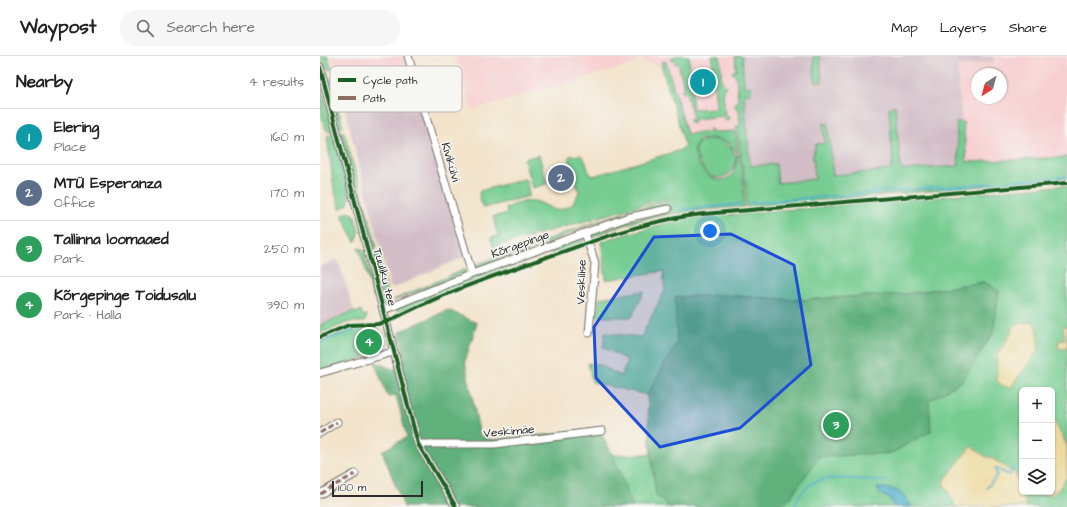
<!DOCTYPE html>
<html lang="en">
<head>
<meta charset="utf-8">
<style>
  body { margin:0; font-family:"Architects Daughter",sans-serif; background:#f6f6f6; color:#222 }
  .controls { position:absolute; right:12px; bottom:12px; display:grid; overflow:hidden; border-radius:6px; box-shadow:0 1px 3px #0004 }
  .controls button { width:36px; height:36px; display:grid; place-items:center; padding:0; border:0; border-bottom:1px solid #e0e0e0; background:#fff; color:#222; font:20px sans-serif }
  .compass { position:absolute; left:651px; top:12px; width:36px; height:36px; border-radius:50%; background:#fff; box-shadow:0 1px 3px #0004; rotate:216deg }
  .scale { position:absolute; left:12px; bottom:10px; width:91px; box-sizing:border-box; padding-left:4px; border:2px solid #2b2b2b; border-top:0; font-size:11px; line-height:14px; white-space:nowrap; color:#2b2b2b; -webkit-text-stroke:3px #f6f6f2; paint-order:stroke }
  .you { position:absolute; left:390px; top:175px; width:14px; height:14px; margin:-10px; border:3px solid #fff; border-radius:50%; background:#1a73e8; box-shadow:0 0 0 6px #1a73e833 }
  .badge { display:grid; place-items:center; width:26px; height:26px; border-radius:50%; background:#111827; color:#fff; font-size:13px; font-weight:700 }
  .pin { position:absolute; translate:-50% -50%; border:2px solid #fff; box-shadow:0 1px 4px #0006 }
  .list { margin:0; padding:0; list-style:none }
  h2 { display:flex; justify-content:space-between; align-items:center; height:52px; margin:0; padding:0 16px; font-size:17px }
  h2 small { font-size:13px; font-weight:400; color:#767676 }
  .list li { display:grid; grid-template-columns:26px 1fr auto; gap:12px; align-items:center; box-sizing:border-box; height:56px; padding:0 16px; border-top:1px solid #e0e0e0 }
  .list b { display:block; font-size:15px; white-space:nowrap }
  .list p { margin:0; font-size:13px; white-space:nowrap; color:#767676 }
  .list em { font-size:13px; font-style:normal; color:#767676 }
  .icon { flex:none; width:22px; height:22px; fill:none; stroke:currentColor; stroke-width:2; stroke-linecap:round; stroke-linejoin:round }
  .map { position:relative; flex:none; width:747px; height:451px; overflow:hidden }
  header { display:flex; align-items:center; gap:24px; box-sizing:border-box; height:56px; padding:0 20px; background:#fff; border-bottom:1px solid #e0e0e0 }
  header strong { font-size:19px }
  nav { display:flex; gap:22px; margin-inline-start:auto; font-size:14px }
  .search { width:280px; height:36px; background:#f6f6f6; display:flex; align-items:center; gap:10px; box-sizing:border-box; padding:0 14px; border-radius:22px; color:#767676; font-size:15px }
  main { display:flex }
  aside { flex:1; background:#fff }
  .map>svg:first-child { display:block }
  .built { fill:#f7cfd1; fill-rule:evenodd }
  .industrial { fill:#d2bdc6 }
  .green { fill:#76cc91; stroke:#507c5e; fill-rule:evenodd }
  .forest { fill:#60b07b; stroke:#466e53 }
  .sand { fill:#eeda9e; stroke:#8c8264 }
  .water { fill:#4bafca; stroke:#3b6d7a }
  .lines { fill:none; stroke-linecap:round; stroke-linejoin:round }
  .stream { stroke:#4bafca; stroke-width:2 }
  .minor-casing { stroke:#716b63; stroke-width:9 }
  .minor { stroke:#fff; stroke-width:7 }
  .quiet { stroke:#8d6e63; stroke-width:3; stroke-dasharray:6 3; stroke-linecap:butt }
  .cycleway-casing { stroke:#f6f6f2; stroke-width:6 }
  .cycleway { stroke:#1b5e20; stroke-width:4 }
  .marked { fill:#1d4ed8; fill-opacity:0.2; stroke:#1d4ed8; stroke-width:3; stroke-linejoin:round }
  .labels { text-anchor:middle; stroke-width:3; stroke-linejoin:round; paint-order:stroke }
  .street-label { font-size:12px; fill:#2b2b2b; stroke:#f6f6f2 }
  .key { fill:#f6f6f2; stroke:#b9b9b6; stroke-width:1 }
  .key-label { font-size:11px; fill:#2b2b2b }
</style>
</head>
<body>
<header>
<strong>Waypost</strong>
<div class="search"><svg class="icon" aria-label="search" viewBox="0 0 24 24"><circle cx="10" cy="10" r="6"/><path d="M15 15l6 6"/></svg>Search here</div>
<nav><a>Map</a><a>Layers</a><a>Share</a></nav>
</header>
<main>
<aside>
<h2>Nearby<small>4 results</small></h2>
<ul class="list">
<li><span class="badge" style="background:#0f9aa8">1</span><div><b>Elering</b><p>Place</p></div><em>160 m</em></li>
<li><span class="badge" style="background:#5c6f8a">2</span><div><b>MTÜ Esperanza</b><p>Office</p></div><em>170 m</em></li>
<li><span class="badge" style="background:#2e9e5b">3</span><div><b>Tallinna loomaaed</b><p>Park</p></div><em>250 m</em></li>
<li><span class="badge" style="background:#2e9e5b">4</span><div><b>Kõrgepinge Toidusalu</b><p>Park · Halla</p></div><em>390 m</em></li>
</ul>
</aside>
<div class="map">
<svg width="747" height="451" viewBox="0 0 747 451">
  <rect width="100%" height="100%" fill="#f6f6f2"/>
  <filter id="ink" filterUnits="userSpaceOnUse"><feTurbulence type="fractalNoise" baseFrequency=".025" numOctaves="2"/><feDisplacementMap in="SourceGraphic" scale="8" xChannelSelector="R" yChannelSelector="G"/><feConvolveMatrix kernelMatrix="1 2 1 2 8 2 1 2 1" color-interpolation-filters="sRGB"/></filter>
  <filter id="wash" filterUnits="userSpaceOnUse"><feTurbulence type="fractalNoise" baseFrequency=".012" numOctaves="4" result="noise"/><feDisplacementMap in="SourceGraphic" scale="16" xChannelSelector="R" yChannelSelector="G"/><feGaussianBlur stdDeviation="0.9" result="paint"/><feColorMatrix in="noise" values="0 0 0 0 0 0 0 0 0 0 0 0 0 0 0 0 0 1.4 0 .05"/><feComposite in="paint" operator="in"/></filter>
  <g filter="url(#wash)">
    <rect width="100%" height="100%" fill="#f3e3cb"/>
    <path class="built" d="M11,0H85L88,10L19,30Z
      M135,0H316L317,7L152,54Z
      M321,0H418L428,131L380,132L345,12L322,4Z
      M673,0H747V106L645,109L637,10L674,6ZM657,18H681V42H657Z"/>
    <path class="industrial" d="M418,0H673L674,6L637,10L645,109L428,131Z
      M88,10L144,201L71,233L19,30Z
      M16,203L19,207L34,255L0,269V211Z"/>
    <path class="green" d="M1,0H8L12,14L4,13Z
      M355,0H369L373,53L396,52L392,0H400L402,27L407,30L403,33L405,59L409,60L408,64H405L404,60L374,63V67L370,66V64L373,62L366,36H362L361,34L364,31L358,7L355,8L354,5L351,4Z
      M415,0H422L424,30L431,31V37L424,38L430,110L456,108L458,127L495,123L493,99L496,88L505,87L503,68L508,67L513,119L571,114V110L573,109L569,52L575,49L581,114L639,110L636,66H643L647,106L747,101V123L426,151V130L417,77L416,70H420L419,53L415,51V47L418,46L416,20L412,17L413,15L416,14Z
      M493,0H500L502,26H495Z
      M343,5L346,6L367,78L389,76L390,72L392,76L415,75L418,96L417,97L410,88L401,84L390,82L379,84L374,93C379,129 418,137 417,98H419L424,128V151C373,155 318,158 271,183L273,178L311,164L351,155L349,149L310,156L262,172L226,188L225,186L226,184C267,169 307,154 349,145V143L325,148L173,191L171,182L178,180L173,161L187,157L186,152C194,149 205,144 214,145C231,148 231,161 253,148L259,136L249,102L250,100L261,99C268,104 265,115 273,120L361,94L365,90L364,86L341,8Z
      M13,21L15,43L23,70L20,73L8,29L9,24Z
      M0,25L13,75L8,76C0,67 0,38 0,25Z
      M20,75L24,76C34,115 47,152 57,191L55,192L49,187Z
      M14,77L30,140L28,148L20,153L14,133L7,80Z
      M392,83C444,93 397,151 378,103C375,96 374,91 379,86Z
      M219,99L227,128L212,132L204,103Z
      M204,123L207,125L209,140L163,152L159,139L160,135Z
      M747,129V451H147L254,400L331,398L327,339L272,326L268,307L280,309L301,320L307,304L283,291L285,277L321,281L345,234L343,215L286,224L281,185L361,163ZM664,226L679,235L675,261L355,241L401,239L477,244L585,238ZM702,334H732V436H702Z
      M28,156L34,158C37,168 42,178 35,186L22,159Z
      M259,183L265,185L231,198L228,194Z
      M220,186L223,189L156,212L152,210Z
      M38,192L42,193L44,196L56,242L53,241L45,211Z
      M225,195V199L146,228L78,257L76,253L153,220Z
      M59,197L67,237L63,240L53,204L55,198Z
      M148,212L145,217L73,245V244Z
      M324,235L312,261H276L280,242Z
      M41,254L43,260L47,259L45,266H29L0,278V269L34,255L36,257Z
      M55,270L59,273L65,295L0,315V284L35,271Z"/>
    <path class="forest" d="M664,226L679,235L673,277L642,325L609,345L611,375L572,397L499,401L467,446L458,451H350L336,439L331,398L327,339L357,287L355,241L401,239L477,244L585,238Z
      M128,254L157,267L145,305L160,380L172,384L246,377L278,372L293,400L313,451H84L62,395L87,381L76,339L68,341L54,305L74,314L84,296L79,276Z"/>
    <path class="sand" d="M713,266L717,273L719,296L716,297L691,331L683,330L677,325V300L691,277V273L696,268Z
      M747,270V292L739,293L738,285L745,284L743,271Z
      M732,361L747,390V420L739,433L732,439H721L718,436H732Z
      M651,390L666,401H670L696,418L707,451H636L623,426Z"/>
    <path class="water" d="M557,432C575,432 583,434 591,451H574L571,444L559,437Z"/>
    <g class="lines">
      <path class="stream" d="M429,147L747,121
        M360,154L421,148
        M0,286L27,276L39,273
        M667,432L677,419L675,412L689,419L693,412
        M475,451C477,438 491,425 505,423C524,421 548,425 567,425"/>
    </g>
  </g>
  <g filter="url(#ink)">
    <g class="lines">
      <g class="minor-casing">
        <path id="minor" d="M88,0L152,218
          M0,11L85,338L98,388L136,451
          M265,177L275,207L269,277
          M63,254L152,218L306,162L348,153
          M0,317L73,296
          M0,377L17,366
          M98,388H175L282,375
          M0,438L35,418"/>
      </g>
      <use href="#minor" class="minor"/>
      <path class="quiet" d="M0,377L17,366
        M0,438L35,418"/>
      <g class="cycleway-casing">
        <path id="cycleway" d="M0,11L85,338L98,388L136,451
          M0,281L29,269L58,268L69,265C119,238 174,220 227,201C280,183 327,164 383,158L747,127"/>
      </g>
      <use href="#cycleway" class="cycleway"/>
    </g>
  </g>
  <path class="marked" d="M411,178L474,209L491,309L420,372L340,391L276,322L274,271L334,181Z"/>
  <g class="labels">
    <g class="street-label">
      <text transform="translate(131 106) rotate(74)" y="4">Kivikülvi</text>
      <text transform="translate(200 188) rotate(-20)" y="4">Kõrgepinge</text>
      <text transform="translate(65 221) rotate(75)" y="4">Tuuliku tee</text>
      <text transform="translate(261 226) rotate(-88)" y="4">Veskilise</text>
      <text transform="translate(189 375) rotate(-5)" y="4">Veskimäe</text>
    </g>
  </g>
  <rect x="10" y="10" width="132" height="46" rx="6" class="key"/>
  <rect x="18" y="22" width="18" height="4" fill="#1b5e20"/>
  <rect x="18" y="40" width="18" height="4" fill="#8d6e63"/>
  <g class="key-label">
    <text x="43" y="28">Cycle path</text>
    <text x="43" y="46">Path</text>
  </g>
</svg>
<div class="controls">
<button>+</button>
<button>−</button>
<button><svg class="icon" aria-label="layers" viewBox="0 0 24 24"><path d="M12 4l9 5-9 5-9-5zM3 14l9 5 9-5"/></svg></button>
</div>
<svg class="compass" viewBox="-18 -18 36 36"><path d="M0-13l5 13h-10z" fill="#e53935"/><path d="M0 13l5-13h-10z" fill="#767676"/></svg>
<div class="scale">100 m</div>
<div class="you"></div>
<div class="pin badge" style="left:383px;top:26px;background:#0f9aa8">1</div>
<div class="pin badge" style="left:241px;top:122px;background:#5c6f8a">2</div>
<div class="pin badge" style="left:516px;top:369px;background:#2e9e5b">3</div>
<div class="pin badge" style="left:49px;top:286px;background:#2e9e5b">4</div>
</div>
</main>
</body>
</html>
